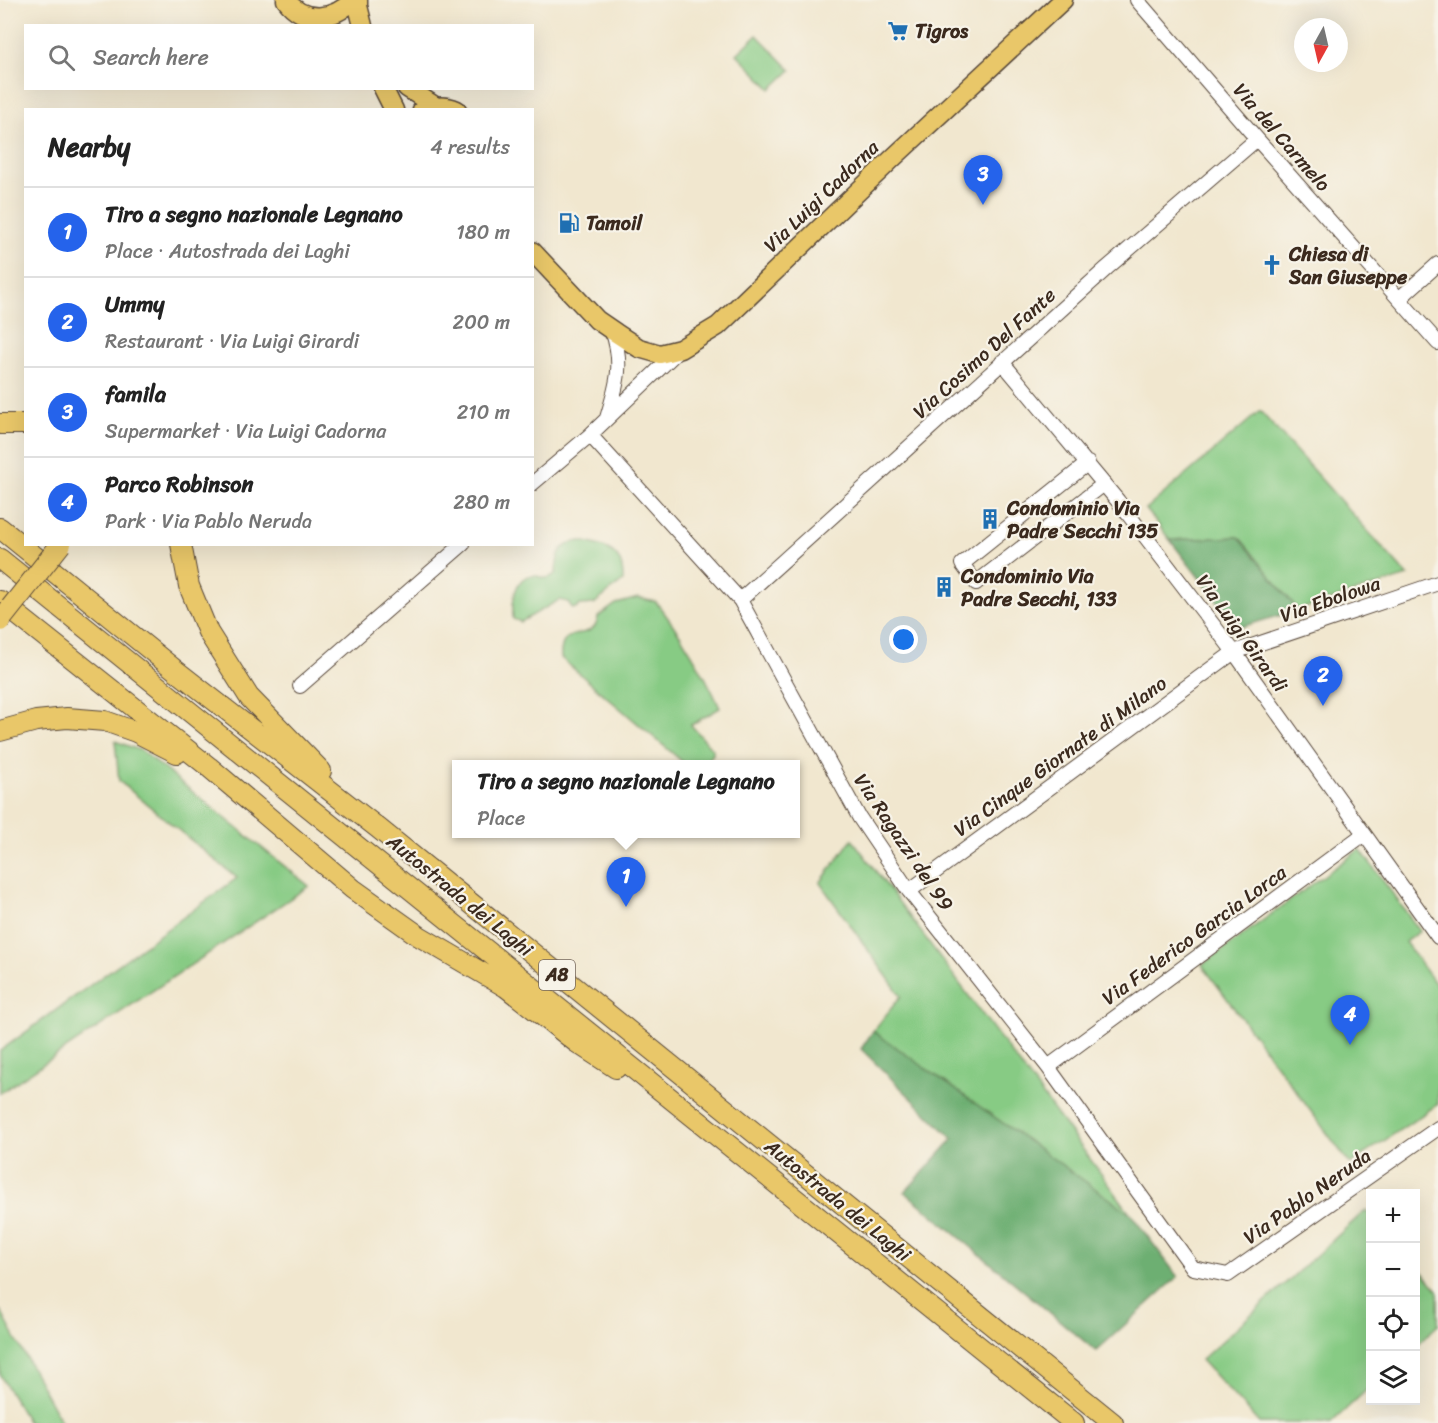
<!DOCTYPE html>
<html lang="en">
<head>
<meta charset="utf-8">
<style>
  body { margin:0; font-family:Sriracha,sans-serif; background:#f6f6f6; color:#222 }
  .controls { position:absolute; right:18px; bottom:18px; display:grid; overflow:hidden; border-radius:0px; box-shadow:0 6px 24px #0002 }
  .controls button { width:54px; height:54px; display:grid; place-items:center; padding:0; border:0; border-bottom:2px solid #e0e0e0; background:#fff; color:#222; font:30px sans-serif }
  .compass { position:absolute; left:1294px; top:18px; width:54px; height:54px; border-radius:50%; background:#fff; box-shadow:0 6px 24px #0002; rotate:188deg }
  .you { position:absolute; left:904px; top:640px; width:21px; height:21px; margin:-15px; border:4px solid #fff; border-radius:50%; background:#1a73e8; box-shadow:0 0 0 9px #1a73e833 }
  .badge { display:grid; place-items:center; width:39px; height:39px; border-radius:50%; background:#2563eb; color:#fff; font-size:20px; font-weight:700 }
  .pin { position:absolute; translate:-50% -50px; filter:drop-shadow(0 2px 3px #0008) }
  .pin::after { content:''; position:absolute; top:32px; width:21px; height:18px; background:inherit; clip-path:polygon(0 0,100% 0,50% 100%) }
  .popup { position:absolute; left:452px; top:760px; width:348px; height:78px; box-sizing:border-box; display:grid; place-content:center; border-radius:0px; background:#fff; filter:drop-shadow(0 2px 4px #0005); font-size:20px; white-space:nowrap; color:#767676 }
  .popup b { font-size:22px; color:#222 }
  .popup::after { content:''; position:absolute; left:50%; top:100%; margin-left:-12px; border:12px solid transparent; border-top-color:#fff }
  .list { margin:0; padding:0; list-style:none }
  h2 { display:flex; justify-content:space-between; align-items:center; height:78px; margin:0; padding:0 24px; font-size:26px }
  h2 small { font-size:20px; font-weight:400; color:#767676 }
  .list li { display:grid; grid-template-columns:39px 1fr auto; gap:18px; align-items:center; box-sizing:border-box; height:90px; padding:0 24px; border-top:2px solid #e0e0e0 }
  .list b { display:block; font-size:22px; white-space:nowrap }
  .list p { margin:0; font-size:20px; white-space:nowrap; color:#767676 }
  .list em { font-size:20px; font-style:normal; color:#767676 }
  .icon { flex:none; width:33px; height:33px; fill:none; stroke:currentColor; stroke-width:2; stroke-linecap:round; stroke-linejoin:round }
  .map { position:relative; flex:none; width:1438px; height:1423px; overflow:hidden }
  .search { position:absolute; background:#fff; box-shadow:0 6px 24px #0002; left:24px; top:24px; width:510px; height:66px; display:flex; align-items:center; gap:15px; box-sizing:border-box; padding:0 21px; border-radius:0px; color:#767676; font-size:22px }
  .panel { position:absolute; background:#fff; box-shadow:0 6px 24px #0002; left:24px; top:108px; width:510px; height:438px; border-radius:0px }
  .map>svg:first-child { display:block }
  .green { fill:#87cb84; stroke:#617a51; stroke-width:1.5 }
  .forest { fill:#6daf72; stroke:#546c48; stroke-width:1.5 }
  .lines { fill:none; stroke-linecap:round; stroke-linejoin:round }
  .minor-casing { stroke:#564639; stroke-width:16 }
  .major-casing { stroke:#564639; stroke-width:21 }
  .highway-casing { stroke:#564639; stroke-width:22 }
  .minor { stroke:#fff; stroke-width:14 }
  .major { stroke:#e9c769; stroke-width:18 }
  .highway { stroke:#e9c769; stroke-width:20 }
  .highway-bridge-casing { stroke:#564639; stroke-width:22; stroke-linecap:butt }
  .highway-bridge { stroke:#e9c769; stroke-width:20 }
  .labels { text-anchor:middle; stroke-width:4.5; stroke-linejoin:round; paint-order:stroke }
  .shield { fill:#f7f3e8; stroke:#73665b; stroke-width:1.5 }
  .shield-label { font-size:18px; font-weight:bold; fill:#3b2a1e }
  .poi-label { font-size:20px; font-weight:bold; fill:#3b2a1e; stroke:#f7f3e8; text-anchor:start }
  .street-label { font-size:20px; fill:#3b2a1e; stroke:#f7f3e8 }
</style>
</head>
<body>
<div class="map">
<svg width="1438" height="1423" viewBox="0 0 1438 1423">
  <rect width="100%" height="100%" fill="#f7f3e8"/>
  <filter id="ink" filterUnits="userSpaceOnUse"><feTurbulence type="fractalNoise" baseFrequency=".0167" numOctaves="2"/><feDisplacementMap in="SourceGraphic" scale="12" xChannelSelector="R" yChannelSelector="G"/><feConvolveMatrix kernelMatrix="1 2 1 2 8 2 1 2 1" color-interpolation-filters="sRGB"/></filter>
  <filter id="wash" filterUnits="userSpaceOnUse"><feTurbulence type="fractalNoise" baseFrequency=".008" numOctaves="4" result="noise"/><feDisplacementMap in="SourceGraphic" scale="24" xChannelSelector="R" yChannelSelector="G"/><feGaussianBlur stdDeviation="1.35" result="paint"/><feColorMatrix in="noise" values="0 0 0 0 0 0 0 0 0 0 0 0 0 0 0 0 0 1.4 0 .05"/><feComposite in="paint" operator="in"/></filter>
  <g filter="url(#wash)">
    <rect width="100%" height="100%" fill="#f1e7cf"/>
    <path class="green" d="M757,35L791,70L771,89L737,54Z
      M1260,411L1408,576L1298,610L1239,537L1170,540L1146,509Z
      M580,541C607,546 624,551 623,581L594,604L581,605L573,609L568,602L559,600L521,622L513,619C512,607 513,580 529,576C540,573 544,584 556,573C557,554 559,544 580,541Z
      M638,598L656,602C682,635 703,670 720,708L691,725L713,750V754C706,764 695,767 684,763L561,658C559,620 595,645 598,617L616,604Z
      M115,741L142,751L309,886L0,1093V1051L237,878L119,781Z
      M852,839L1131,1214L873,1031L901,996L820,883Z
      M1360,849L1420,931L1405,942L1438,987V1104L1350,1164L1202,965Z
      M1366,1210L1370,1216V1387L1331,1423H1259L1201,1360Z
      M1416,1265L1438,1290V1325L1416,1346Z
      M0,1310L62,1423H28L0,1375Z"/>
    <path class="forest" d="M1239,537L1298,610L1238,628L1170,540Z
      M873,1031L1131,1214L1178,1277L1096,1351L905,1192L953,1139L861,1049Z"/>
  </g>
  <g filter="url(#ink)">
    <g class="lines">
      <g class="minor-casing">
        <path id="minor" d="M1137,0L1257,139L1438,343
          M1400,298L1438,264
          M1002,362L1118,501L1234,652L1438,937
          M607,418C617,385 624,364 612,330
          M590,435L740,600L859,817L909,891L1048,1067L1193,1268L1228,1275L1438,1128
          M1088,463L962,564L976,583L1104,484
          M532,484L590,435L680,349
          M740,600L1107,268L1257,139
          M300,686L463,544
          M909,891L1234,652L1438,583
          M1048,1067L1364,834"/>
      </g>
      <g class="major-casing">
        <path id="major" d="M286,0C304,24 334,20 353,0
          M358,0V6L363,26
          M383,88L394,110
          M407,88L435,106
          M422,110C435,106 445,105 457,110
          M532,251L597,320L616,333L639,348L660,354L680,349L718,326L894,157L1063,0"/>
      </g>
      <g class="highway-casing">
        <path id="highway" d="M0,424H26
          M0,528L174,669L378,828L1113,1423
          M181,544L189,586L208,632L249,697L321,771
          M0,559L1074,1423
          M0,601L209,767L353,889L419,936L506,987L576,1042L616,1068
          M0,731L36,721L67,718L105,721L136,732L177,753"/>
      </g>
      <use href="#minor" class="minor"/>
      <use href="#major" class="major"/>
      <use href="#highway" class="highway"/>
      <g class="highway-bridge-casing">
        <path id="highway-bridge" d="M0,621L61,544"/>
      </g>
      <use href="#highway-bridge" class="highway-bridge"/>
    </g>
  </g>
  <defs>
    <g id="supermarket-bare" transform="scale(1.62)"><path d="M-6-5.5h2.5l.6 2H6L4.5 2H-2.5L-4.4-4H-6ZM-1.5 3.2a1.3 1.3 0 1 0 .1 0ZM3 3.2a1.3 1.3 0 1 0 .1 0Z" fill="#1f6fb2" stroke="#f7f3e8" stroke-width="2.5" paint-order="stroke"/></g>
    <g id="fuel-bare" transform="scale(1.62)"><path d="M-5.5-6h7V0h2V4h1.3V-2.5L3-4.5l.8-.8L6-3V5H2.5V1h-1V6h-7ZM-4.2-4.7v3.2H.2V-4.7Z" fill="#1f6fb2" stroke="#f7f3e8" stroke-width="2.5" paint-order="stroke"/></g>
    <g id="church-bare" transform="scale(1.62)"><path d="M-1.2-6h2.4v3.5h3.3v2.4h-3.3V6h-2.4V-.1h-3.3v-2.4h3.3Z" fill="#1f6fb2" stroke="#f7f3e8" stroke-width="2.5" paint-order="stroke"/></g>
    <g id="building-bare" transform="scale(1.62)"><path d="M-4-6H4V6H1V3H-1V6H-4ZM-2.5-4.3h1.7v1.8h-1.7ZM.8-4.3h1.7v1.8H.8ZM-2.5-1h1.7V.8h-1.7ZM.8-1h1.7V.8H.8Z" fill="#1f6fb2" stroke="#f7f3e8" stroke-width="2.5" paint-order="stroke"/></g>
  </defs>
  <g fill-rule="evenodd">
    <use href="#supermarket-bare" x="898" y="31"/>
    <use href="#fuel-bare" x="569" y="223"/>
    <use href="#church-bare" x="1272" y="265"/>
    <use href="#building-bare" x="990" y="519"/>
    <use href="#building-bare" x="944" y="587"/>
  </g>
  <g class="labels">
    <rect class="shield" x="539" y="960" width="36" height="30" rx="4.5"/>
    <g class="shield-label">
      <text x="557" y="981">A8</text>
    </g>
    <g class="poi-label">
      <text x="915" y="38">Tigros</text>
      <text x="586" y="230">Tamoil</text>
      <text x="1289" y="261">Chiesa di<tspan x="1289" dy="23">San Giuseppe</tspan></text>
      <text x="1007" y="515">Condominio Via<tspan x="1007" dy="23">Padre Secchi 135</tspan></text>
      <text x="961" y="583">Condominio Via<tspan x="961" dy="23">Padre Secchi, 133</tspan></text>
    </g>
    <g class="street-label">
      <text transform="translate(1282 137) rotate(49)" y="7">Via del Carmelo</text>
      <text transform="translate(821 196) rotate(-44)" y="7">Via Luigi Cadorna</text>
      <text transform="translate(984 353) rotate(-42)" y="7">Via Cosimo Del Fante</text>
      <text transform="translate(1330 599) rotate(-19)" y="7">Via Ebolowa</text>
      <text transform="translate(1242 633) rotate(54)" y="7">Via Luigi Girardi</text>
      <text transform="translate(1060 756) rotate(-36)" y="7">Via Cinque Giornate di Milano</text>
      <text transform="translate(904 842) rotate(56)" y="7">Via Ragazzi del 99</text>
      <text transform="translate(460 895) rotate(39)" y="7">Autostrada dei Laghi</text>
      <text transform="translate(1194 935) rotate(-36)" y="7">Via Federico Garcia Lorca</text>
      <text transform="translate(1307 1196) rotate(-35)" y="7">Via Pablo Neruda</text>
      <text transform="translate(838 1200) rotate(39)" y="7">Autostrada dei Laghi</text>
    </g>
  </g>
</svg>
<div class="controls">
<button>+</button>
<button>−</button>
<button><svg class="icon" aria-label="locate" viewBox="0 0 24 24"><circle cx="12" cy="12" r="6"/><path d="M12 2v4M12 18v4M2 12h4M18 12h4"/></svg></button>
<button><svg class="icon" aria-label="layers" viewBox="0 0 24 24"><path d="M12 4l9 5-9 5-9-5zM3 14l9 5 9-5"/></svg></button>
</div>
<svg class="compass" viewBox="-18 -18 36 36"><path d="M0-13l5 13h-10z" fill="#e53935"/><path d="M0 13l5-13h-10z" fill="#767676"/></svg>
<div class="you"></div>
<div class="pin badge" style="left:626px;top:907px">1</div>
<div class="popup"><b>Tiro a segno nazionale Legnano</b>Place</div>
<div class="pin badge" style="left:1323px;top:706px">2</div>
<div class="pin badge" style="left:983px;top:205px">3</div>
<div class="pin badge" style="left:1350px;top:1045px">4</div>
<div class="search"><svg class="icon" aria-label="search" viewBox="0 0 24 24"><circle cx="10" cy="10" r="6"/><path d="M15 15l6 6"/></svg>Search here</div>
<section class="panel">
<h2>Nearby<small>4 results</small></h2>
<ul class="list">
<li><span class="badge">1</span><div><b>Tiro a segno nazionale Legnano</b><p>Place · Autostrada dei Laghi</p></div><em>180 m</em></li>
<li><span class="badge">2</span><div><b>Ummy</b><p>Restaurant · Via Luigi Girardi</p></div><em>200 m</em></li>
<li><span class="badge">3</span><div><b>famila</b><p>Supermarket · Via Luigi Cadorna</p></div><em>210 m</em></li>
<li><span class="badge">4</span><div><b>Parco Robinson</b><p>Park · Via Pablo Neruda</p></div><em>280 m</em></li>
</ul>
</section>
</div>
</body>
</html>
